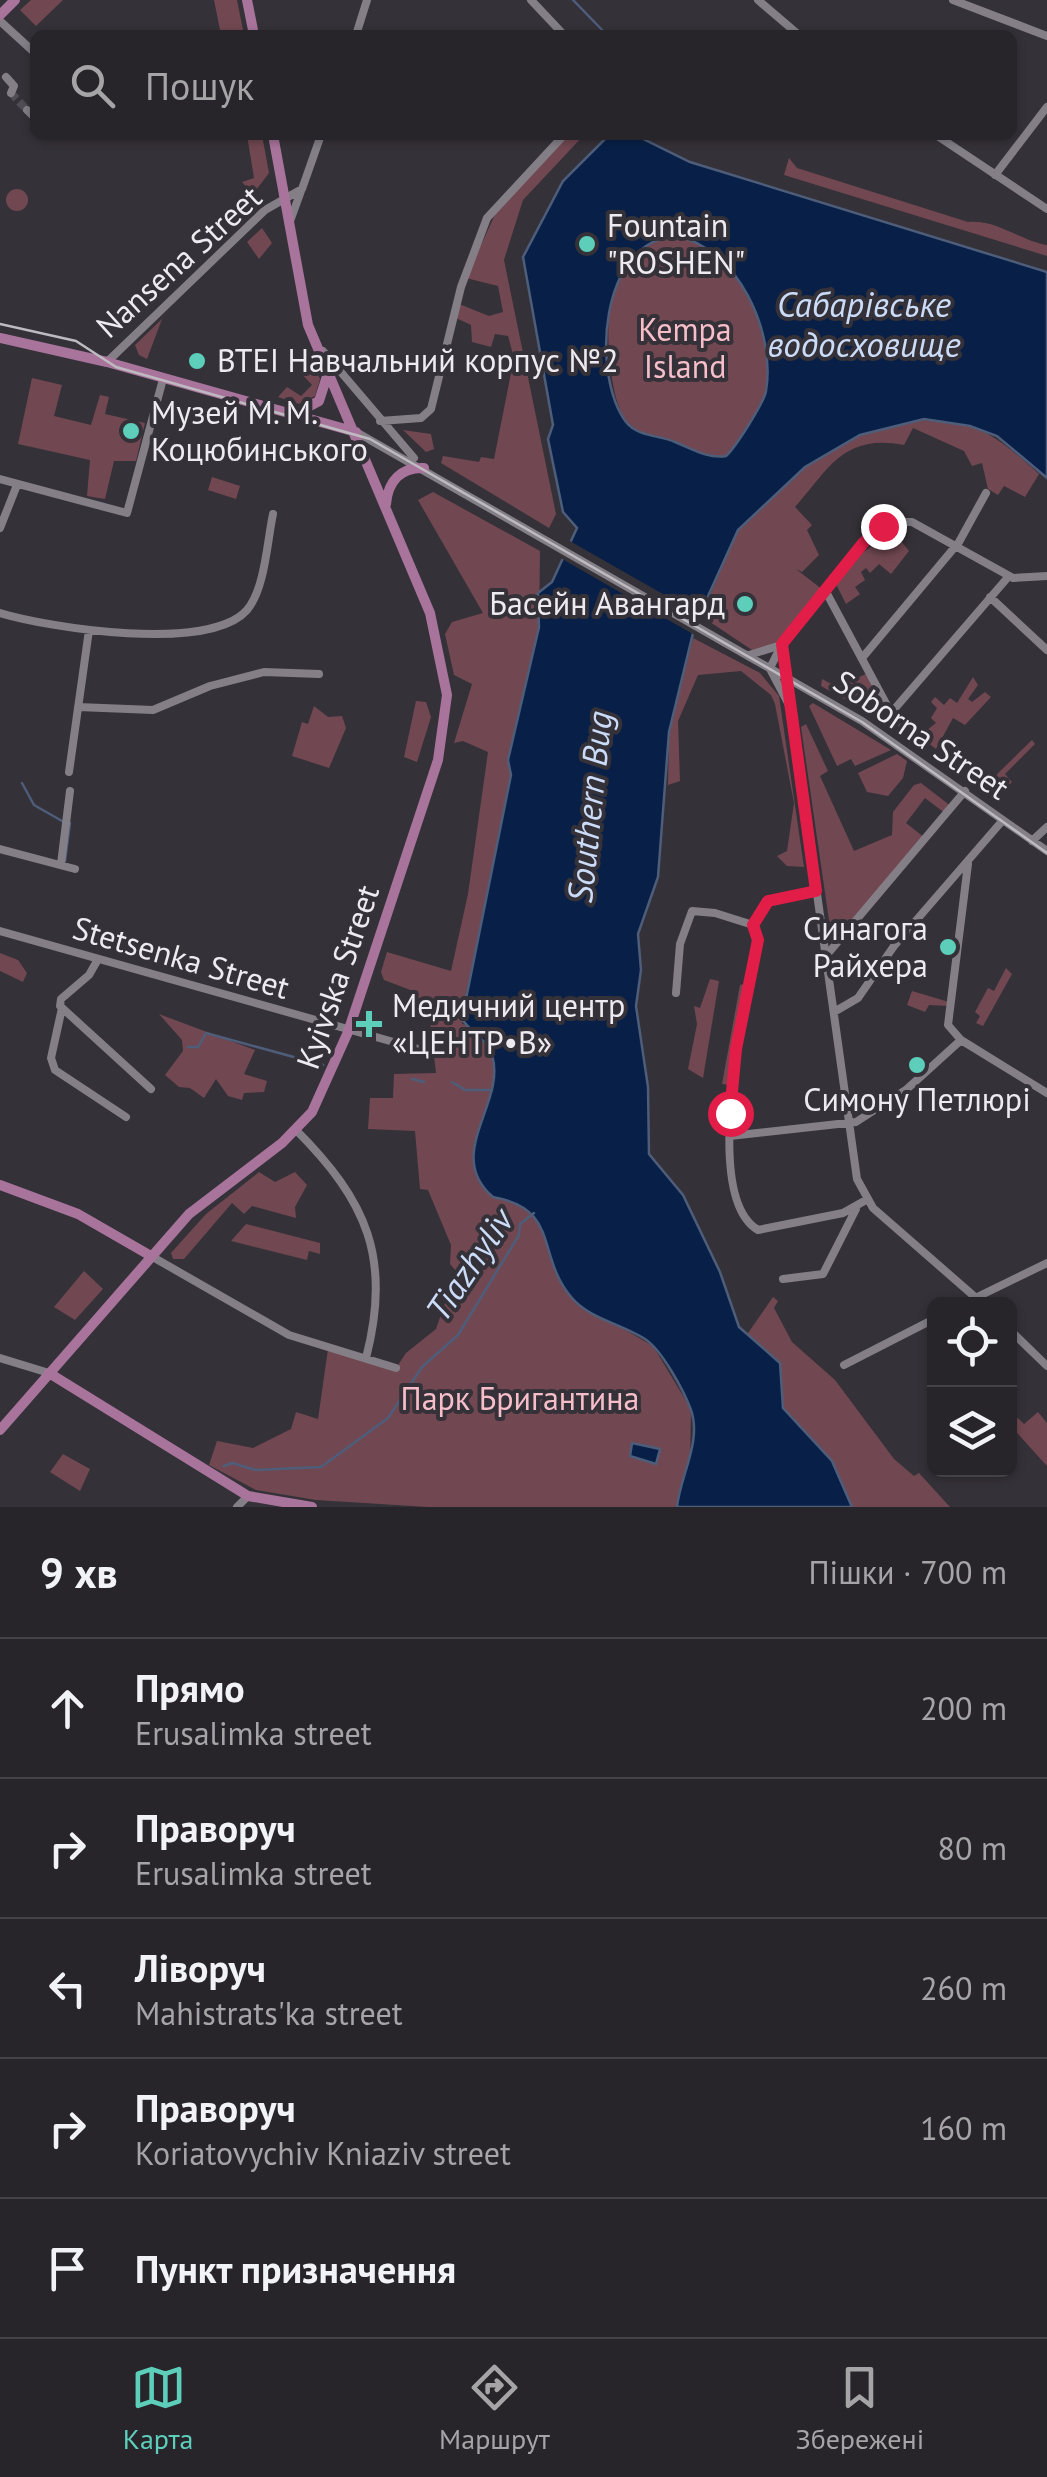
<!DOCTYPE html>
<html lang="uk">
<head>
<meta charset="utf-8">
<style>
  body { margin:0; font-family:"PT Sans",sans-serif; background:#343136; color:#f1f3f6 }
  .controls { position:absolute; right:30px; bottom:30px; display:grid; overflow:hidden; border-radius:15px; box-shadow:0 2px 8px #0004 }
  .controls button { width:90px; height:90px; display:grid; place-items:center; padding:0; border:0; border-bottom:2px solid #444247; background:#28252a; color:#f1f3f6; font:50px sans-serif }
  .stop { position:absolute; width:30px; height:30px; margin:-22px; border:8px solid #e11d48; border-radius:50%; background:#fff }
  .stop.end { background:#e11d48; border-color:#fff; box-shadow:0 2px 10px #0008 }
  .list { margin:0; padding:0; list-style:none }
  h2 { display:flex; justify-content:space-between; align-items:center; height:130px; margin:0; padding:0 40px; font-size:42px }
  h2 small { font-size:32px; font-weight:400; color:#a5a5a8 }
  .list li { display:grid; grid-template-columns:65px 1fr auto; gap:30px; align-items:center; box-sizing:border-box; height:140px; padding:0 40px; border-top:2px solid #444247 }
  .list b { display:block; font-size:38px; white-space:nowrap }
  .list p { margin:0; font-size:32px; white-space:nowrap; color:#a5a5a8 }
  .list em { font-size:32px; font-style:normal; color:#a5a5a8 }
  .icon { flex:none; width:55px; height:55px; fill:none; stroke:currentColor; stroke-width:2; stroke-linecap:round; stroke-linejoin:round }
  .map { position:relative; flex:none; width:1047px; height:1507px; overflow:hidden }
  .search { position:absolute; background:#28252a; box-shadow:0 2px 8px #0004; left:30px; right:30px; top:30px; height:110px; display:flex; align-items:center; gap:25px; box-sizing:border-box; padding:0 35px; border-radius:15px; color:#a5a5a8; font-size:38px }
  .sheet { height:830px; background:#28252a }
  nav { display:flex; justify-content:space-around; align-items:center; box-sizing:border-box; height:140px; border-top:2px solid #444247; background:#28252a; font-size:28px; color:#a5a5a8 }
  nav a { display:grid; justify-items:center; gap:5px }
  nav .on { color:#5cceba }
  .map>svg:first-child { display:block }
  .green { fill:#714851 }
  .water { fill:#082047; stroke:#4d5d7a; stroke-width:2.5; fill-rule:evenodd }
  .pier { fill:#353138 }
  .lines { fill:none; stroke-linecap:round; stroke-linejoin:round }
  .stream { stroke:#4d5d7a; stroke-width:2.5 }
  .minor-tunnel { stroke:#514d54; stroke-width:8; stroke-dasharray:8 4; stroke-linecap:butt }
  .minor { stroke:#847f87; stroke-width:8 }
  .major { stroke:#a9749c; stroke-width:10 }
  .tram { stroke:#bebbc0; stroke-width:2.5 }
  .route { stroke:#e11d48; stroke-width:12 }
  .poi-dot { fill:#5cceba; stroke:#353138; stroke-width:4 }
  .labels { text-anchor:middle; stroke-width:8; stroke-linejoin:round; paint-order:stroke }
  .poi-label { font-size:32px; fill:#eeebf0; stroke:#353138; text-anchor:start }
  .street-label { font-size:32px; fill:#eeebf0; stroke:#353138 }
  .park-label { font-size:32px; fill:#f6bec9; stroke:#353138 }
  .water-label { font-size:35px; font-style:italic; fill:#cbdcf9; stroke:#353138 }
</style>
</head>
<body>
<div class="map">
<svg width="1047" height="1507" viewBox="0 0 1047 1507">
  <rect width="100%" height="100%" fill="#353138"/>
  <path class="green" d="M31,0H63L36,26L20,10Z
    M214,0H237L244,35H221Z
    M247,135H262L269,173L253,194L242,182L254,178Z
    M569,135H584L523,200L504,260L556,514L549,528L441,463L443,456L479,462L481,457L494,459L514,358L508,336L495,334L491,347L472,342L471,325L456,318L459,304L489,316L503,312L498,286L466,278L498,208Z
    M789,158L797,168L968,222C997,219 1020,241 1047,245V256L784,175Z
    M6 200a11 11 0 1 1 22 0a11 11 0 1 1-22 0Z
    M262,228L272,243L259,259L247,242Z
    M667,236C734,232 775,335 766,390C764,403 735,447 726,456C708,459 692,449 675,442C659,435 638,437 627,422C617,409 613,387 611,371C604,320 607,253 667,236Z
    M162,319L147,359L139,355L135,345Z
    M312,362L320,379L315,396L299,404L278,397L287,387L301,396L312,385L301,373Z
    M32,378L62,385L54,416L91,425L100,395L109,397L105,414L145,423L136,461H114L105,499L87,496L90,460L18,444Z
    M918,420C977,419 998,437 1039,474L1025,497L1004,486L998,495L988,489L982,463L972,466L964,451L913,428L904,445C843,433 828,470 795,507L812,525L807,530L819,555L802,572L796,569L823,590L780,644L752,650L701,616L738,530L805,467L860,435Z
    M403,430L431,434L434,449L426,452Z
    M212,477L240,486L236,499L208,490Z
    M433,492L540,551L539,627L508,760L511,775L462,1024L476,1027L483,1021L574,1300L653,1346L691,1409L690,1465L706,1507H428L316,1500L256,1490L209,1465L217,1441L253,1448L291,1429L296,1412L318,1419L328,1349L396,1368L406,1353L436,1329L456,1271L450,1264L451,1245L428,1190L420,1189L415,1131L368,1129L370,1098H393L394,1074L436,1073L434,1055L424,1052L434,1013L410,1002L413,991L384,980L381,972L387,952L451,971L468,894L488,752L463,741L454,743L472,684L454,675L445,634L452,622L483,613L418,500Z
    M893,531L909,551L891,574L879,564L870,573L866,568L861,572L865,580L855,587L860,594L846,604L836,584L862,553Z
    M693,638L760,673L779,696L804,867L787,866L777,856L787,851L794,803L775,704L771,695L741,671L698,675L678,721L680,781L668,785L669,732Z
    M868,673L876,692L855,705L821,686L822,679L837,687Z
    M973,677L978,685L968,699L972,702L985,692L991,697L965,725L953,718L936,749L919,736L936,723L931,718L937,708L931,702L935,697L944,705L950,698L957,703Z
    M416,701L426,702L431,717L417,762L404,757Z
    M813,703L891,750L855,766L851,759L837,766L809,706Z
    M314,706L328,717L342,716L346,728L329,768L292,756L302,722L308,724Z
    M806,724L828,771L820,776L854,851L892,835L893,812L914,785L921,783L952,807L946,814L925,798L906,823L925,838L833,948L801,727Z
    M1032,740L1035,744L1005,774L1012,782L1004,790L992,779Z
    M897,754L907,761L903,778L888,796L867,792L858,773Z
    M0,953L18,960L27,973L23,982L0,971Z
    M1006,968L1012,974L983,1026L976,1023L980,1016L975,1012L988,988L994,991Z
    M710,979L719,981L703,1078L688,1069L697,1024L694,1006L700,1008Z
    M747,983L730,1085L722,1084L740,985Z
    M912,991L949,1002L948,1006L929,1005L925,1012L907,1005Z
    M159,1014L255,1050L244,1074L267,1081L264,1092L244,1093L242,1100L228,1096L216,1079L204,1098L190,1088L179,1087L165,1075L183,1051L182,1040Z
    M259,1172L275,1182L295,1172L307,1185L295,1207L296,1218L252,1206L244,1214L232,1203L184,1259H173L171,1253L206,1214Z
    M246,1224L320,1243V1254L309,1251L307,1260L231,1241Z
    M84,1271L103,1289L75,1320L54,1307Z
    M773,1297L778,1301L774,1308L792,1342L835,1380L894,1459L914,1476L919,1473L950,1507H852L832,1461L783,1408L780,1363L746,1336Z
    M1038,1412L1047,1423V1466L1010,1425L1018,1418L1024,1424Z
    M63,1454L90,1469L80,1491L50,1472Z"/>
  <path class="water" d="M609,135H635L690,162L1047,272V478L997,436L970,426L924,419L860,435L805,467L738,530L695,625L669,732L658,877L638,934L641,970L636,1006L648,1087L649,1154L683,1195L720,1272L739,1327L780,1363L783,1408L832,1461L852,1507H677C680,1476 702,1442 691,1410C684,1391 662,1350 645,1339C622,1324 590,1319 572,1298C535,1255 561,1209 493,1197C443,1154 507,1103 492,1055C487,1039 471,1033 462,1019L511,775L508,760L539,627L538,593L552,582L577,528L563,512L548,439L553,425L523,257L563,181ZM676,236C738,248 776,332 766,391C764,403 735,448 726,456C708,459 692,449 675,442C659,435 638,437 626,422C591,375 599,241 676,236Z
    M632,1443L660,1449L656,1464L630,1456Z"/>
  <path class="pier" d="M568,540L705,618L698,637L557,556Z"/>
  <g class="lines">
    <path class="stream" d="M573,0L607,35
      M22,783L34,805L62,821
      M65,861L70,823
      M188,1047H198L206,1033L323,1065
      M412,1079L424,1082
      M452,1082L465,1090H492
      M224,1466L232,1463L256,1470L321,1467L388,1418L422,1367L458,1335L519,1235L520,1224L534,1213"/>
    <path class="minor-tunnel" d="M11,93L27,110"/>
    <path class="minor" d="M531,0L564,35
      M758,0L799,35
      M953,0L1047,36
      M0,21L35,53
      M356,35L367,0
      M6,77L14,86L11,93
      M27,110L33,116
      M936,135L1047,209
      M995,175L1047,107
      M289,224L301,191
      M323,351L414,458
      M107,362L265,210L302,189L321,135
      M380,421L421,418L431,409L461,287L487,218L564,135
      M356,432L862,721L1047,851
      M0,479L127,513L163,379
      M0,528L17,485
      M825,590L891,713L911,734
      M990,597L1047,650
      M0,613C50,628 209,653 247,610C265,589 267,542 273,514
      M782,644L857,1179L873,1208L983,1304
      M749,655L778,646
      M863,657L959,542L986,493
      M770,668L782,644L864,542L892,522H912L1013,578L1047,576
      M770,669L789,705
      M78,707L153,710L210,686L264,672L319,674
      M891,713L1009,576
      M69,772L89,630
      M1032,841L1047,827
      M0,849L75,869
      M61,864L70,791
      M968,864L948,1025L961,1040L1047,1093
      M816,891L768,901L753,925L758,940C746,995 700,1196 758,1230L843,1213L866,1200
      M0,931L422,1050
      M825,957L965,791
      M97,961L89,975L61,999L60,1006L151,1089
      M676,993L680,944L692,911L715,913L753,925
      M62,1008L51,1058L55,1070L126,1117
      M834,1012L858,998L894,946L1003,820
      M296,1130C367,1201 392,1259 366,1358
      M730,1136L856,1122L907,1089L961,1040
      M151,1256L289,1335L396,1368
      M783,1279L823,1274L856,1209
      M963,1304L1047,1263
      M1010,1330L1047,1366
      M0,1358L49,1373
      M844,1365L934,1319
      M237,1507L248,1496"/>
    <path class="major" d="M247,0L254,35
      M0,15L15,0
      M0,338L107,362L356,432
      M293,415L319,401L329,370
      M386,504C388,481 401,467 424,468
      M0,1185L78,1214L151,1256
      M49,1373L248,1496L312,1507
      M0,1430L189,1214L282,1143L312,1112L348,1032L438,760L447,695L430,613L308,325L273,135"/>
    <path class="tram" d="M0,324L76,341L116,367L370,439L862,722L1047,853"/>
  </g>
  <g class="lines">
    <path class="route" d="M730,1113L736,1049L758,940L753,925L768,901L816,891L782,644L864,542L883,526"/>
  </g>
  <g class="poi-dot">
    <circle cx="587" cy="244" r="10"/>
    <circle cx="197" cy="361" r="10"/>
    <circle cx="131" cy="431" r="10"/>
    <circle cx="745" cy="604" r="10"/>
    <circle cx="948" cy="947" r="10"/>
    <path d="M364 1009h10v10h10v10h-10v10h-10v-10h-10v-10h10z"/>
    <circle cx="917" cy="1065" r="10"/>
  </g>
  <g class="labels">
    <g class="poi-label">
      <text x="607" y="237">Fountain<tspan x="607" dy="37">"ROSHEN"</tspan></text>
      <text x="217" y="372">ВТЕІ Навчальний корпус №2</text>
      <text x="151" y="424">Музей М. М.<tspan x="151" dy="37">Коцюбинського</tspan></text>
      <text x="725" y="615" text-anchor="end">Басейн Авангард</text>
      <text x="928" y="940" text-anchor="end">Синагога<tspan x="928" dy="37">Райхера</tspan></text>
      <text x="392" y="1017">Медичний центр<tspan x="392" dy="37">«ЦЕНТР•В»</tspan></text>
      <text x="917" y="1111" text-anchor="middle">Симону Петлюрі</text>
    </g>
    <g class="street-label">
      <text transform="translate(179 262) rotate(-42)" y="11">Nansena Street</text>
      <text transform="translate(921 735) rotate(34)" y="11">Soborna Street</text>
      <text transform="translate(181 958) rotate(16)" y="11">Stetsenka Street</text>
      <text transform="translate(338 977) rotate(-71)" y="11">Kyivska Street</text>
    </g>
    <g class="park-label">
      <text x="685" y="341">Kempa<tspan x="685" dy="37">Island</tspan></text>
      <text x="520" y="1410">Парк Бригантина</text>
    </g>
    <g class="water-label">
      <text x="864" y="317">Сабарівське<tspan x="864" dy="40">водосховище</tspan></text>
      <text transform="translate(590 807) rotate(-84)" y="12">Southern Bug</text>
      <text transform="translate(470 1265) rotate(-56)" y="12">Tiazhyliv</text>
    </g>
  </g>
</svg>
<div class="controls">
<button><svg class="icon" aria-label="locate" viewBox="0 0 24 24"><circle cx="12" cy="12" r="6"/><path d="M12 2v4M12 18v4M2 12h4M18 12h4"/></svg></button>
<button><svg class="icon" aria-label="layers" viewBox="0 0 24 24"><path d="M12 4l9 5-9 5-9-5zM3 14l9 5 9-5"/></svg></button>
</div>
<div class="stop" style="left:730px;top:1113px"></div>
<div class="stop end" style="left:883px;top:526px"></div>
<div class="search"><svg class="icon" aria-label="search" viewBox="0 0 24 24"><circle cx="10" cy="10" r="6"/><path d="M15 15l6 6"/></svg>Пошук</div>
</div>
<section class="sheet">
<h2>9 хв<small>Пішки · 700 m</small></h2>
<ul class="list">
<li><svg class="icon" aria-label="ahead" viewBox="0 0 24 24"><path d="M12 20V5M6 11l6-6 6 6"/></svg><div><b>Прямо</b><p>Erusalimka street</p></div><em>200 m</em></li>
<li><svg class="icon" aria-label="right" viewBox="0 0 24 24"><path d="M7 20v-9h11M14 6l5 5-5 5"/></svg><div><b>Праворуч</b><p>Erusalimka street</p></div><em>80 m</em></li>
<li><svg class="icon" aria-label="left" viewBox="0 0 24 24"><path d="M17 20v-9H6M10 6l-5 5 5 5"/></svg><div><b>Ліворуч</b><p>Mahistrats'ka street</p></div><em>260 m</em></li>
<li><svg class="icon" aria-label="right" viewBox="0 0 24 24"><path d="M7 20v-9h11M14 6l5 5-5 5"/></svg><div><b>Праворуч</b><p>Koriatovychiv Kniaziv street</p></div><em>160 m</em></li>
<li><svg class="icon" aria-label="arrive" viewBox="0 0 24 24"><path d="M6 21V4h12l-3 4 3 4H6"/></svg><div><b>Пункт призначення</b></div></li>
</ul>
</section>
<nav>
<a class="on"><svg class="icon" aria-label="map" viewBox="0 0 24 24"><path d="M3 6l6-2 6 2 6-2v14l-6 2-6-2-6 2zM9 4v14M15 6v14"/></svg>Карта</a>
<a><svg class="icon" aria-label="directions" viewBox="0 0 24 24"><path d="M12 3l9 9-9 9-9-9zM9 14v-3h6M13 9l2 2-2 2"/></svg>Маршрут</a>
<a><svg class="icon" aria-label="saved" viewBox="0 0 24 24"><path d="M7 4h10v16l-5-4-5 4z"/></svg>Збережені</a>
</nav>
</body>
</html>
